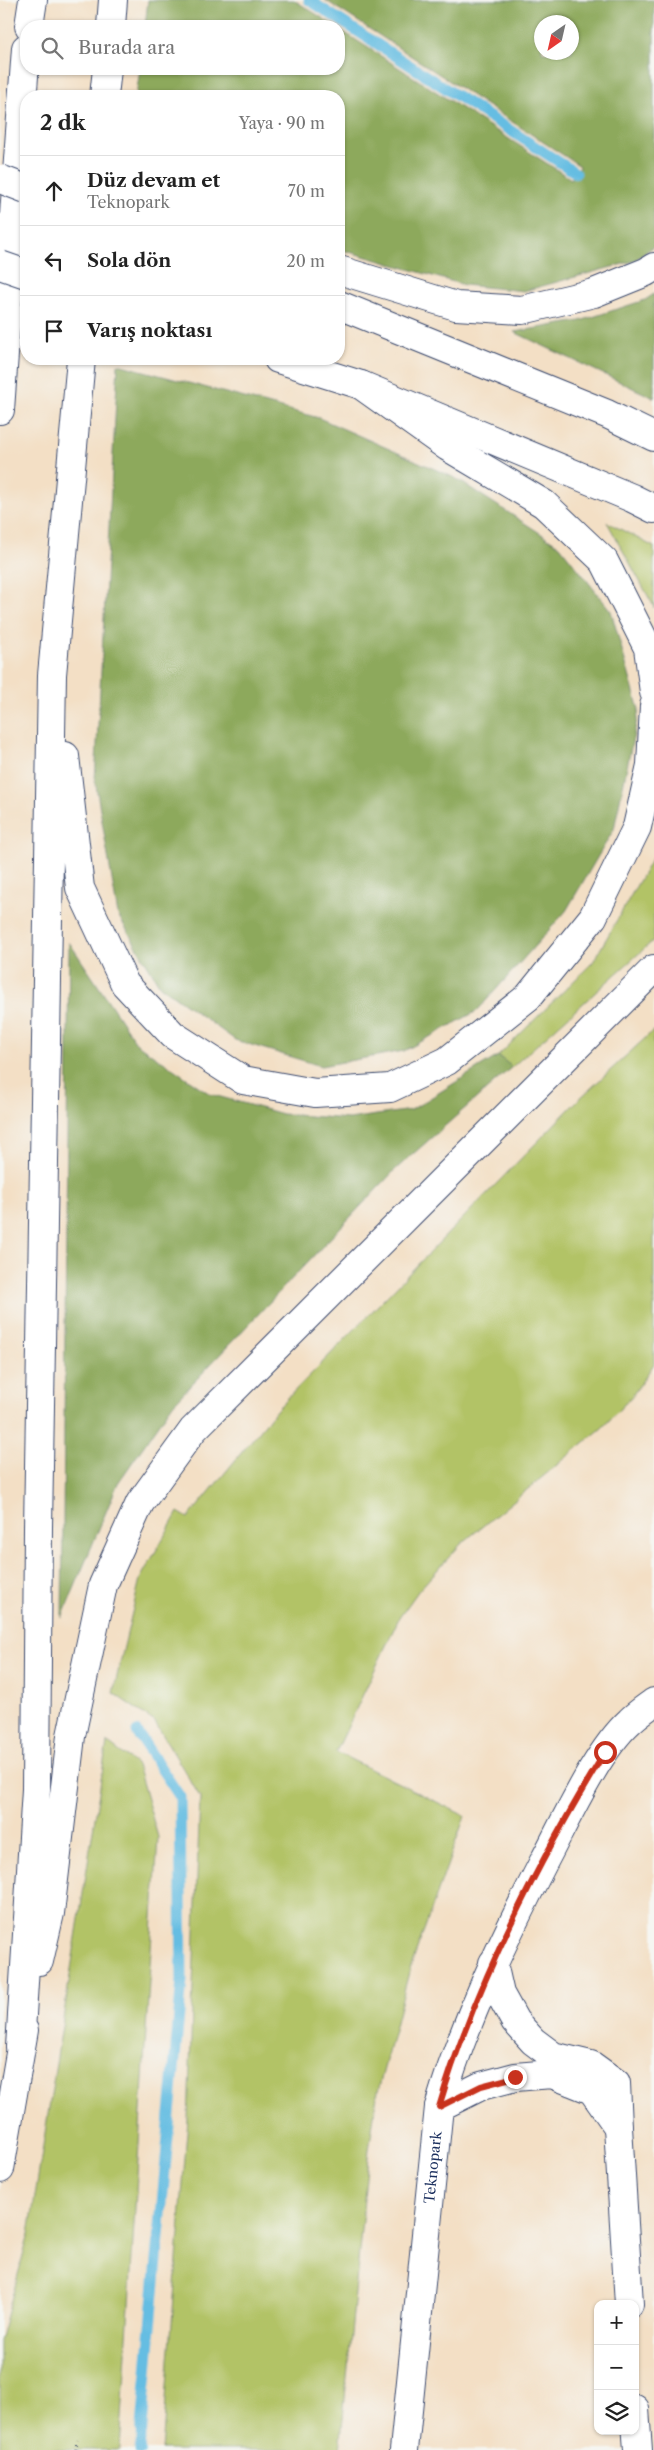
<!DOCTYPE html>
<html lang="tr">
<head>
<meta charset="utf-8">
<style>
  body { margin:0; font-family:"Libre Caslon Text",serif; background:#f6f6f6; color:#222 }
  .controls { position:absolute; right:15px; bottom:15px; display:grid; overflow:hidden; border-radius:10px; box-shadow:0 1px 4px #0004 }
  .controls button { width:45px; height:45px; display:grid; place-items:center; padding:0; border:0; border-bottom:1px solid #e0e0e0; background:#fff; color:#222; font:25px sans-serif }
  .compass { position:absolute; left:534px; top:15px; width:45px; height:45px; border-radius:50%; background:#fff; box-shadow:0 1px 4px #0004; rotate:214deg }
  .stop { position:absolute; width:15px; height:15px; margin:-11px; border:4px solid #c8321e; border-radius:50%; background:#fff }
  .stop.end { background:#c8321e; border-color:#fff; box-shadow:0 1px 5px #0008 }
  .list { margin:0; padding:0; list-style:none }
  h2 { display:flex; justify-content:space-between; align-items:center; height:65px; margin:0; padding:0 20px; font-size:21px }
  h2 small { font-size:16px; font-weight:400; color:#767676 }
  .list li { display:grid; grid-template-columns:32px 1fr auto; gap:15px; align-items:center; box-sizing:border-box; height:70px; padding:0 20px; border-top:1px solid #e0e0e0 }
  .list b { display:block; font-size:19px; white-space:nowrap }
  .list p { margin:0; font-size:16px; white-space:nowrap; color:#767676 }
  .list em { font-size:16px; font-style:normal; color:#767676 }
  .icon { flex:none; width:28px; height:28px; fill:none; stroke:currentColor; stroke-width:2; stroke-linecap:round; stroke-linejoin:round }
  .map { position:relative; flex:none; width:654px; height:2450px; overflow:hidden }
  .search { position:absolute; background:#fff; box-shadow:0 1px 4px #0004; left:20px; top:20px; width:325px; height:55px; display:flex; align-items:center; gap:12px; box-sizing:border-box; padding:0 18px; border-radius:20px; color:#767676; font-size:19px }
  .panel { position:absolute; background:#fff; box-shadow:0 1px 4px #0004; left:20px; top:90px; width:325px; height:275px; border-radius:20px }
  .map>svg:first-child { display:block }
  .green { fill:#b2c366; stroke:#667962 }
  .forest { fill:#8da95b; stroke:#546c5c; fill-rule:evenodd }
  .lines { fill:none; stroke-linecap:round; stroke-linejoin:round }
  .stream { stroke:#65bde2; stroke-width:11 }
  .minor-casing { stroke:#3b496d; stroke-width:30 }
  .tertiary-casing { stroke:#3b496d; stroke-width:30 }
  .trunk-casing { stroke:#3b496d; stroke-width:30 }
  .motorway-casing { stroke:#3b496d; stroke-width:30 }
  .path { stroke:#3b496d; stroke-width:3; stroke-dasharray:1 4; stroke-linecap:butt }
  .minor { stroke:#fff; stroke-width:28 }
  .tertiary { stroke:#fff; stroke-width:28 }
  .trunk { stroke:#fff; stroke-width:28 }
  .motorway { stroke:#fff; stroke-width:28 }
  .trunk-bridge-casing { stroke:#3b496d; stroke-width:30; stroke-linecap:butt }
  .trunk-bridge { stroke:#fff; stroke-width:28 }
  .route { stroke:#c8321e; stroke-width:6 }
  .labels { text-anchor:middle; stroke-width:4; stroke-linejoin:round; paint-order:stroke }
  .street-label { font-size:14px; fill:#1b2f5e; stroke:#f6f6f2 }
</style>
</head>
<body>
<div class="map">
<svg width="654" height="2450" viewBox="0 0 654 2450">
  <rect width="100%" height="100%" fill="#f6f6f2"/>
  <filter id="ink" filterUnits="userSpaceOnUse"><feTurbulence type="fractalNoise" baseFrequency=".02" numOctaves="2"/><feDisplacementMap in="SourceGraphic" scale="10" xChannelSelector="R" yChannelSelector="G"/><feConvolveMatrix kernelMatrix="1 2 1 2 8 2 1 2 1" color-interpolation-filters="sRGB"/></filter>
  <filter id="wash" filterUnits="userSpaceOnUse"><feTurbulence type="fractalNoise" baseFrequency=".0096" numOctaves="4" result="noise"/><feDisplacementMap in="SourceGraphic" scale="20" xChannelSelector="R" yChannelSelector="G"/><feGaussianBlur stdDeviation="1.12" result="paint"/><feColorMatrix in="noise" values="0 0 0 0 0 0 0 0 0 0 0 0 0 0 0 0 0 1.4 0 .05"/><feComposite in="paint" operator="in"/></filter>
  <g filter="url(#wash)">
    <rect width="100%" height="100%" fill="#f3dfc5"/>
    <path class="green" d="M607,522L654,547V608L653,605Z
      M654,855V940L512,1067L498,1056L593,962Z
      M654,1030V1364L632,1396L602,1428L461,1544L419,1590L399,1618L336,1752L465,1816L409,1972L377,2095L368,2157L340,2450H162L188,2119L200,1797L155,1722L113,1693L140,1579L178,1512L188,1518L278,1408L577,1101Z
      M107,1742L137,1765L158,1837L120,2450H0V2341L29,2234Z"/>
    <path class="forest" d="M148,0H294L335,26H145Z
      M325,0H654V246L634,261L524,291L464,285L339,249V96H136L140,69H339V29L571,179L580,166ZM572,22V52H542V22Z
      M654,294V398L514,332L580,321L645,300Z
      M118,364L319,418L455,478L560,546L611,611L639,710L614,829L566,911L477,1011L404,1051L321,1066L235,1040L160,986L118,915L95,780Z
      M69,942L137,1044L210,1094L282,1114L349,1119L411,1110L498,1056L512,1067L396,1169L173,1404L118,1483L62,1618Z"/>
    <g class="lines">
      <path class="stream" d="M309,0L576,173
        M137,1732L180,1797L182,1980L140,2450"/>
    </g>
  </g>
  <g filter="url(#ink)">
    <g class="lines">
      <g class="minor-casing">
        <g id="minor">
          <path d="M618,2127L629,2304"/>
          <path d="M635,2409L638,2450"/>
          <path id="s1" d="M404,2450L439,2107C464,2022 502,1943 543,1863C565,1822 596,1752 630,1721C637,1714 646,1708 654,1702"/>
        </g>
      </g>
      <g class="tertiary-casing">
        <path id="tertiary" d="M493,1963L500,1994L515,2021L533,2041L553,2056L591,2065L616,2083L618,2127
          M439,2107L481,2086L515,2077L552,2074L592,2090L618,2127"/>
      </g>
      <g class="trunk-casing">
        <path id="trunk" d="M339,305L607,414L654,437
          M278,359L361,385L632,498L654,509"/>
      </g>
      <g class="motorway-casing">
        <path id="motorway" d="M29,26L33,0
          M111,26L113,0
          M104,96L107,69
          M339,270L456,306L522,310L594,293L646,272L654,267
          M361,385L448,447L544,504L604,561L648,648L654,692
          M0,410L26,48
          M65,756L80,888L125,984L173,1035L243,1080L315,1093L390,1088L447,1061L528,997L593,917L637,827L651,765L654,706
          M39,1961L50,1913L71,1736L103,1585L140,1503L193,1430L654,969
          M20,2047L36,1789L38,1528L52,675L81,359
          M0,2169L24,2030"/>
      </g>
      <path class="path" d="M76,2450L77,2440"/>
      <use href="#minor" class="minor"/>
      <use href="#tertiary" class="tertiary"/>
      <use href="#trunk" class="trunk"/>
      <use href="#motorway" class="motorway"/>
      <g class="trunk-bridge-casing">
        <path id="trunk-bridge" d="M0,179L26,189
          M0,265L26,274"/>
      </g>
      <use href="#trunk-bridge" class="trunk-bridge"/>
    </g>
  </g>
  <g class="lines" filter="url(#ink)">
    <path class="route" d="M515,2077L481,2086L439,2107C475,1986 539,1860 605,1752"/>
  </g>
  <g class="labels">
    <g class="street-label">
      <text dy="5" stroke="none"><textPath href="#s1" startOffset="284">Teknopark</textPath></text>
    </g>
  </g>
</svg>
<div class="controls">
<button>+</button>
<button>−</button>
<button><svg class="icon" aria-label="layers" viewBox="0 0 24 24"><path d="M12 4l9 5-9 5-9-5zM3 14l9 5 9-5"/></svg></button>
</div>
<svg class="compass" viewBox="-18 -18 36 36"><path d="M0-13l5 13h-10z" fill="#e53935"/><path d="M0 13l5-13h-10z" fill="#767676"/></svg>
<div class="stop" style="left:605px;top:1752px"></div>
<div class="stop end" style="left:515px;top:2077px"></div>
<div class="search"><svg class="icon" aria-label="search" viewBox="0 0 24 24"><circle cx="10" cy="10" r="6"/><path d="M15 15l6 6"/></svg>Burada ara</div>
<section class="panel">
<h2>2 dk<small>Yaya · 90 m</small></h2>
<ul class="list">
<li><svg class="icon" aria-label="ahead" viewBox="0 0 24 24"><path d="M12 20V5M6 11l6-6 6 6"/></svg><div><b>Düz devam et</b><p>Teknopark</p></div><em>70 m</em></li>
<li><svg class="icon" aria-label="left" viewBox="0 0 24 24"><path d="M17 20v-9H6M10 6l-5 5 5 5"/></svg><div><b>Sola dön</b></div><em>20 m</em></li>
<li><svg class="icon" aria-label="arrive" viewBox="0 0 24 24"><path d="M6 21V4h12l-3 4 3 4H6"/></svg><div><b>Varış noktası</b></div></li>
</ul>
</section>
</div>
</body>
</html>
